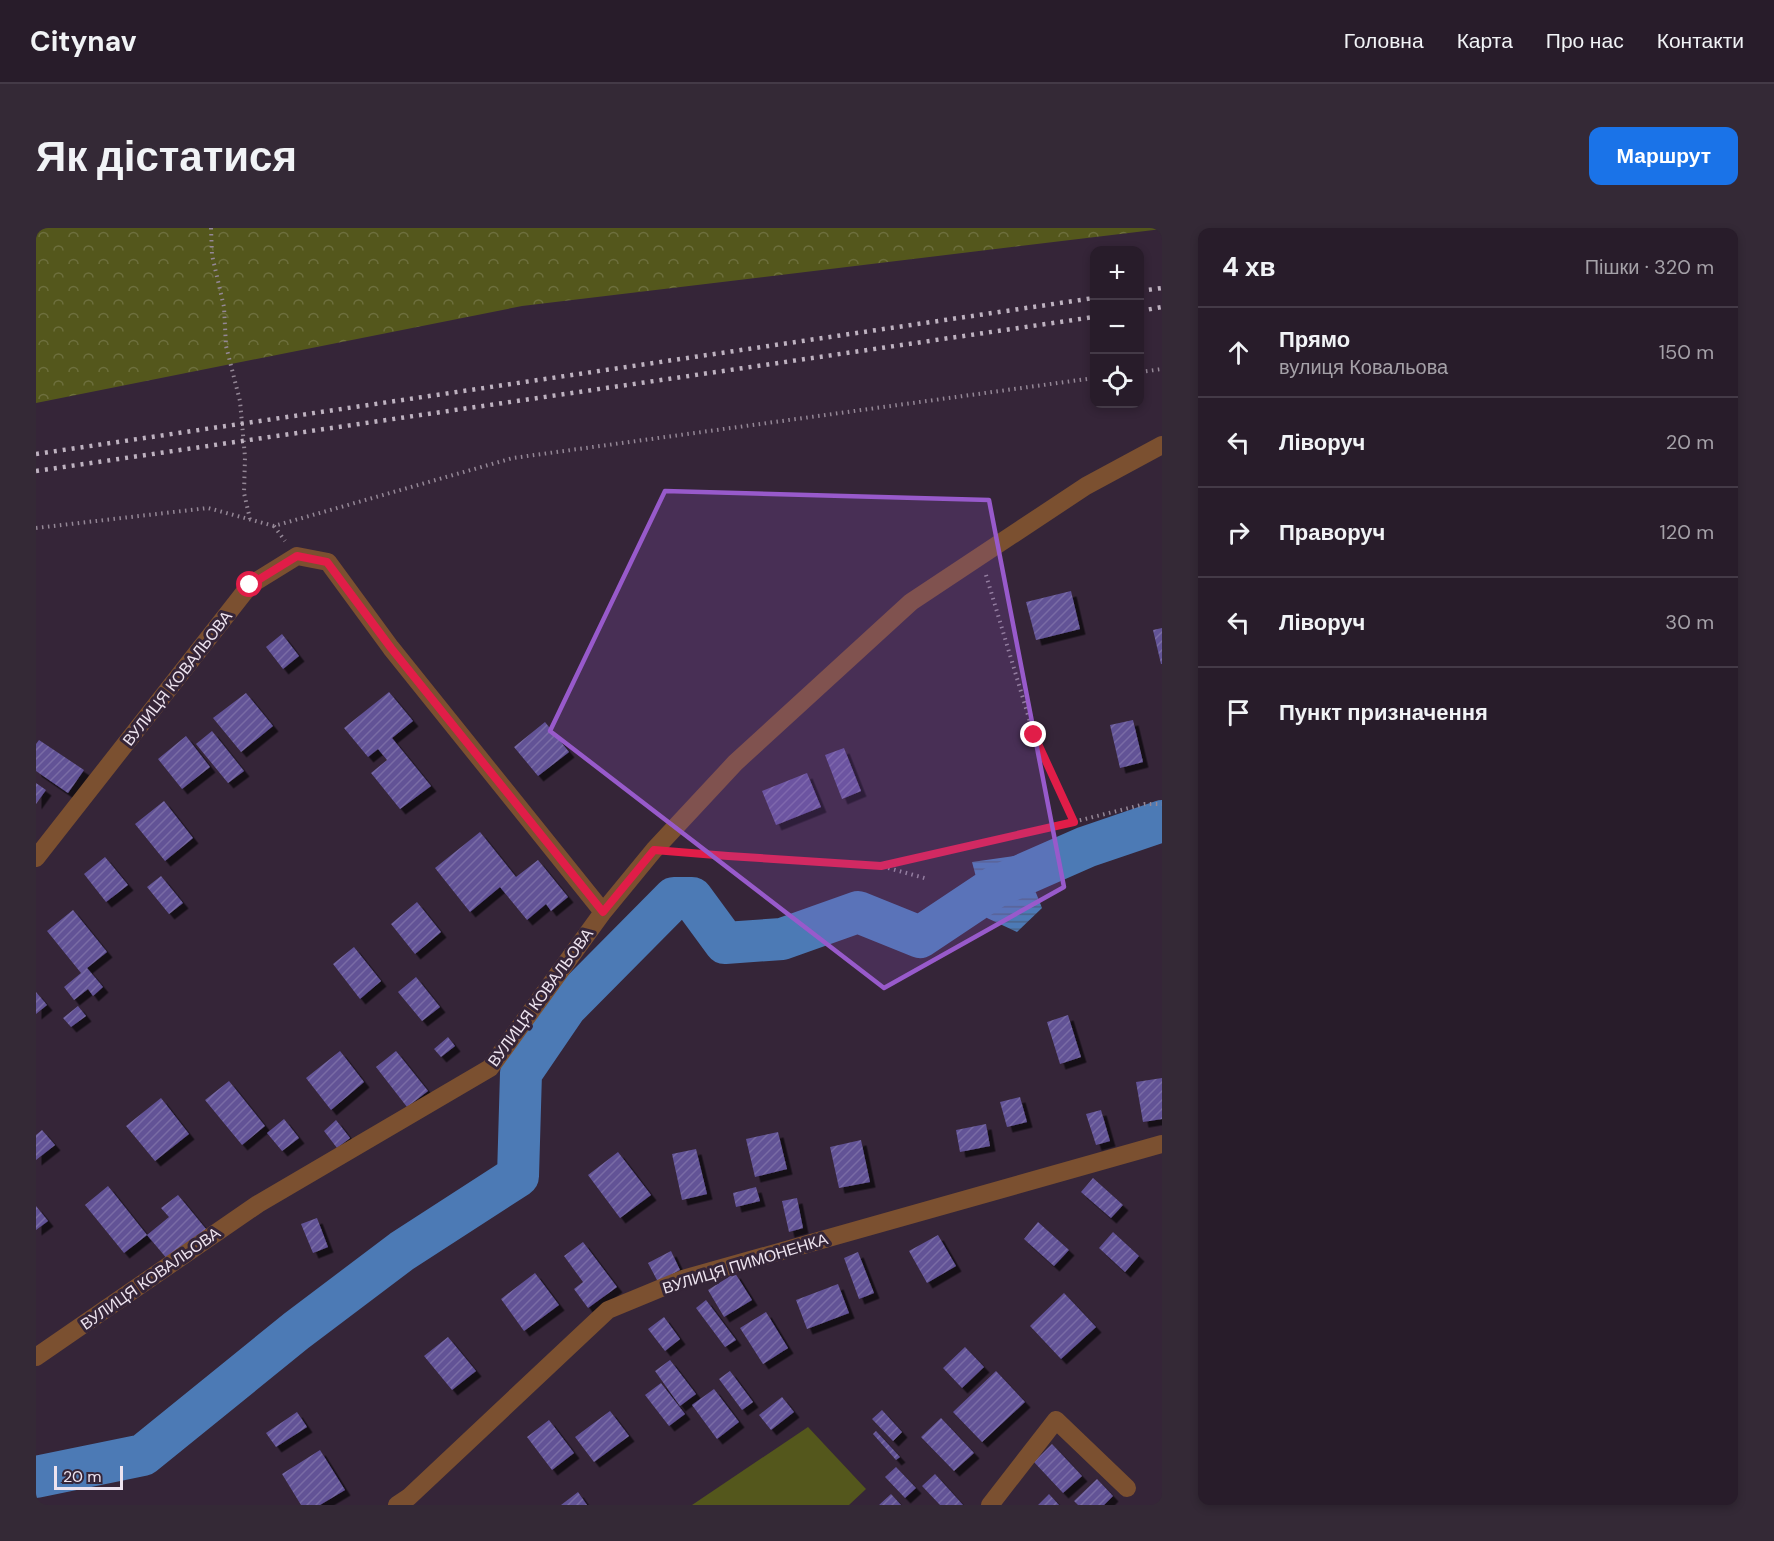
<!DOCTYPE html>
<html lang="uk">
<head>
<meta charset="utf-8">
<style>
  body { margin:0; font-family:"DM Sans",sans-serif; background:#342936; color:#f1f3f6 }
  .controls { position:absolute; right:18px; top:18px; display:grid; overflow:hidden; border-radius:12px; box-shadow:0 3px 9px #0003 }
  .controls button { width:54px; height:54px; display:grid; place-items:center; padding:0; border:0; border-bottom:2px solid #443a47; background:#281c2a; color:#f1f3f6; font:30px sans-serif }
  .scale { position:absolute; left:18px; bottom:15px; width:69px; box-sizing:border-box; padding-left:6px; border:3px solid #ede3ef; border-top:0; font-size:16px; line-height:21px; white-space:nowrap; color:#ede3ef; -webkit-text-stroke:4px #352538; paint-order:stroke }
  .stop { position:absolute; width:18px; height:18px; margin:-14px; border:4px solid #e11d48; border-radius:50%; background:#fff }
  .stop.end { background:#e11d48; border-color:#fff; box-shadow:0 2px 6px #0008 }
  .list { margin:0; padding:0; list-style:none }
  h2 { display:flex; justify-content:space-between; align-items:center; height:78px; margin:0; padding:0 24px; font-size:26px }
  h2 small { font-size:20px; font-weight:400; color:#a5a1a8 }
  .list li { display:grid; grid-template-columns:39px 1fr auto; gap:18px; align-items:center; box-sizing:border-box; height:90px; padding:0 24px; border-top:2px solid #443a47 }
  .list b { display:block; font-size:22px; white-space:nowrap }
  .list p { margin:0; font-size:20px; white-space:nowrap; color:#a5a1a8 }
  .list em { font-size:20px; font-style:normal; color:#a5a1a8 }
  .icon { flex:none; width:33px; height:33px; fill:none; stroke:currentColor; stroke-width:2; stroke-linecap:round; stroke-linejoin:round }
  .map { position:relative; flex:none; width:1126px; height:1277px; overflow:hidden; border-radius:12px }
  header { display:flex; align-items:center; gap:36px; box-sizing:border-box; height:84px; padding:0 30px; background:#281c2a; border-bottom:2px solid #443a47 }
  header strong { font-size:28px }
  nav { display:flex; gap:33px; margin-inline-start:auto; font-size:21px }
  .intro { display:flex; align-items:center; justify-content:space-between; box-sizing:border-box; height:144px; padding:0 36px }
  h1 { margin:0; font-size:42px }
  .button { padding:15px 27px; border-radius:12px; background:#1a73e8; color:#fff; font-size:21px; font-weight:700 }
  main { display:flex; gap:36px; padding:0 36px }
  aside { flex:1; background:#281c2a; border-radius:12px; box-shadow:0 3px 9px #0003 }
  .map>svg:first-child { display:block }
  .forest { fill:url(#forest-crowns) }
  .garden { fill:#54571c }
  .water { fill:url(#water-rules) }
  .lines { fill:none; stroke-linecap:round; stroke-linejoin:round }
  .river { stroke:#4c7ab5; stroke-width:42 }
  .building { fill:url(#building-hatch); filter:url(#shadow) }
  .path { stroke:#948796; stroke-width:4; stroke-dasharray:1.5 4.5; stroke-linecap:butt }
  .street { stroke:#7b5030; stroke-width:18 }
  .rail { stroke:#beb2c0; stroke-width:4.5; stroke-dasharray:3 6; stroke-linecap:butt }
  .route { stroke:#e11d48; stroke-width:8 }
  .marked { fill:#985acb; fill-opacity:0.2; stroke:#985acb; stroke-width:4.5; stroke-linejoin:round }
  .labels { text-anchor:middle; stroke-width:6; stroke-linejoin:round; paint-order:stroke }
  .street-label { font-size:16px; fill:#ede3ef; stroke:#352538 }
</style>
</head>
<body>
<header>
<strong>Citynav</strong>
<nav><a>Головна</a><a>Карта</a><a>Про нас</a><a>Контакти</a></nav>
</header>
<div class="intro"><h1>Як дістатися</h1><a class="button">Маршрут</a></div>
<main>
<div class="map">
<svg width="1126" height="1277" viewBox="0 0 1126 1277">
  <defs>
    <pattern id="forest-crowns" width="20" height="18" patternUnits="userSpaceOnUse" patternTransform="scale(1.5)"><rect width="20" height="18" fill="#54571c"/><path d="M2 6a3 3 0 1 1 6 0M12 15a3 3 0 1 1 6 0" fill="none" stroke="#6d6f3d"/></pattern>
    <pattern id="water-rules" width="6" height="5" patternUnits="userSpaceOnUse" patternTransform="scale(1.5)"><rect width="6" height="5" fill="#4c7ab5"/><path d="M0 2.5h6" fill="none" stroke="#4a6489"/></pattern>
    <pattern id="building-hatch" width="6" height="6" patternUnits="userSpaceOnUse" patternTransform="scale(1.5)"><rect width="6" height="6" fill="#625396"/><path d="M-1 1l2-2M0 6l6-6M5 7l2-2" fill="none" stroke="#796ca5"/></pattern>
    <filter id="shadow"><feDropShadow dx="5.5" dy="5.5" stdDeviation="0" flood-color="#0009"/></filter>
  </defs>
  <rect width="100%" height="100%" fill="#352538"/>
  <path class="forest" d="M0,0H1126V1L486,78L0,175Z"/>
  <path class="garden" d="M772,1199L830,1261L813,1277H656Z"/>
  <path class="water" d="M985,627L1006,680L981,704L951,690L936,634Z"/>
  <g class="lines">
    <path class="river" d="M0,1249L107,1227L260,1103L366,1023L482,948L485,845L530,779L638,670H656L689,715L746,711L822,684L884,709L959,659L1050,619L1126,593"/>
  </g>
  <path class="building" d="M1035,363L1044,401L1000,412L990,374Z
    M1126,400V436H1125L1117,402Z
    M246,406L263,428L247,441L230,419Z
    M353,464L377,493L356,510L395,558L364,581L335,545L351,532L342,521L332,529L308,500Z
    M210,465L237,498L205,524L177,490Z
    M1097,492L1107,534L1084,540L1074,497Z
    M509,494L533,524L502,548L478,519Z
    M176,503L208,543L192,555L160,516Z
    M150,508L174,539L146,561L122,531Z
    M3,512L48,542L32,565L0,543V516Z
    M808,520L825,563L806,571L789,527Z
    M771,545L785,579L740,597L726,563Z
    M0,555L10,562L0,576Z
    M128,573L157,610L129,633L99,596Z
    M444,604L480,649L502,632L532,669L515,683L510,676L491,692L464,659L434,684L399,640Z
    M69,629L92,657L70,674L48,646Z
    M125,648L147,675L133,686L111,659Z
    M381,674L405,704L379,726L355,696Z
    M37,682L71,724L51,740L67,759L57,768L52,761L38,772L28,759L45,745L11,703Z
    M318,719L345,753L324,771L297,736Z
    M380,749L404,779L386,793L362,764Z
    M0,764L11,777L0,786Z
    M42,778L50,788L35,799L27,790Z
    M1032,787L1045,829L1024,836L1011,794Z
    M412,809L419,818L405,829L398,821Z
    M304,823L328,854L295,882L270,850Z
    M360,823L392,863L371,879L340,839Z
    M1126,850V891L1107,894L1100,854Z
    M193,853L229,898L206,917L169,872Z
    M984,869L991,894L971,899L964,874Z
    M125,870L153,906L119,933L90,898Z
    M1065,882L1074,913L1060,917L1050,886Z
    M248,891L263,910L246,923L231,905Z
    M300,892L314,910L301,920L288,903Z
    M950,896L954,918L924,924L920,902Z
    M6,902L19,917L0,932V907Z
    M742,904L751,941L719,949L710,911Z
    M825,912L834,954L803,960L794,919Z
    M660,921L671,966L646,972L636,926Z
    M582,924L615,967L584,990L552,947Z
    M1057,950L1087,977L1075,990L1045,964Z
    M72,958L111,1007L133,989L125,980L142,967L170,1001L132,1032L111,1007L88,1025L49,977Z
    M720,959L724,973L700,979L697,965Z
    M761,970L767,1000L753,1004L746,973Z
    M0,978L12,993L0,1002Z
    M281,990L292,1019L277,1025L265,996Z
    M1002,994L1033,1022L1018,1038L988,1011Z
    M1077,1004L1103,1028L1089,1044L1063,1020Z
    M902,1007L920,1038L891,1055L873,1023Z
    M547,1014L581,1059L552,1080L538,1061L547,1054L528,1028Z
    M635,1023L644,1042L622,1054L612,1035Z
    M822,1024L838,1065L823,1071L808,1030Z
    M499,1045L523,1077L488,1103L465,1071Z
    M699,1045L716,1072L688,1089L672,1062Z
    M802,1056L813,1085L771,1101L760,1072Z
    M1028,1065L1060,1099L1025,1131L994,1098Z
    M670,1072L700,1112L689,1119L660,1080Z
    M730,1084L752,1120L727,1136L704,1100Z
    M628,1089L644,1111L629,1123L612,1101Z
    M412,1109L440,1143L416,1162L388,1128Z
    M929,1119L948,1139L926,1160L907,1140Z
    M634,1132L660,1166L644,1178L619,1143Z
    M694,1143L717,1174L706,1182L683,1151Z
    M960,1143L989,1174L946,1214L917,1184Z
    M625,1155L649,1186L633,1198L609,1167Z
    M678,1161L703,1194L681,1211L656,1177Z
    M746,1169L758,1184L735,1202L723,1187Z
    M846,1182L866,1204L857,1213L836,1191Z
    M574,1183L593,1208L558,1234L539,1209Z
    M261,1184L271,1199L240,1219L230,1205Z
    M905,1190L938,1225L918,1243L885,1209Z
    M513,1192L538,1225L516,1242L491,1209Z
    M840,1203L864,1229L860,1232L837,1206Z
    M1016,1216L1046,1248L1027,1265L998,1234Z
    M284,1222L309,1262L284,1277H265L246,1246Z
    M860,1239L880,1260L869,1270L849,1249Z
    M899,1246L927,1277H904L886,1258Z
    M1061,1251L1077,1268L1068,1277H1042L1038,1273Z
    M542,1264L551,1277H525Z
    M855,1266L865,1277H843Z
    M1013,1266L1023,1277H1002Z"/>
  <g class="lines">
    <path class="path" d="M175,0L176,27L188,79L190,118L204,173L209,229L208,265L214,291
      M1104,144L1126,141
      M238,298L249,313
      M0,300L172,280L238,298L477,230L1058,150
      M950,347L998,507L1038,594
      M643,624L845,638L892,651
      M845,638L1021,598L1109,576H1126"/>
    <path class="street" d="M0,630L214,357L261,328L292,334L355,420L567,684
      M0,1129L222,976L454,840L567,684L618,622L699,535L875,374L1050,258L1126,217
      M361,1277L373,1269L572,1082L647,1051L1126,916
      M954,1277L1020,1192L1091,1260"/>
    <path class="rail" d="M1104,63L1126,60
      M1104,83L1126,79
      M0,226L1058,70
      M0,243L1058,89"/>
  </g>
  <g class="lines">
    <path class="route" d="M214,357L261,328L291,334L355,420L567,684L618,622L692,628L845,638L1038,594L998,507"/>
  </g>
  <path class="marked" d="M629,263L953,272L1028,659L848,760L514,503Z"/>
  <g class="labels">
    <g class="street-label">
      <text transform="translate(141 450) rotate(-52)" y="6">ВУЛИЦЯ КОВАЛЬОВА</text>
      <text transform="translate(504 769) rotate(-54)" y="6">ВУЛИЦЯ КОВАЛЬОВА</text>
      <text transform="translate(709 1035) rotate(-17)" y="6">ВУЛИЦЯ ПИМОНЕНКА</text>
      <text transform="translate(114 1050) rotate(-35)" y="6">ВУЛИЦЯ КОВАЛЬОВА</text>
    </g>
  </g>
</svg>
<div class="controls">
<button>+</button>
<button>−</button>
<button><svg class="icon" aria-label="locate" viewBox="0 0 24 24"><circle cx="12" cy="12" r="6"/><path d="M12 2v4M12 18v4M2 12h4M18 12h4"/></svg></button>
</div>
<div class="scale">20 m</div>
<div class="stop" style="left:214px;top:357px"></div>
<div class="stop end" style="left:998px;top:507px"></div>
</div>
<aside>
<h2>4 хв<small>Пішки · 320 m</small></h2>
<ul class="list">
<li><svg class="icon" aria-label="ahead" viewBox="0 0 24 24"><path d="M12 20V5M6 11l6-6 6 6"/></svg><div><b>Прямо</b><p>вулиця Ковальова</p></div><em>150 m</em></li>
<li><svg class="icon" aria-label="left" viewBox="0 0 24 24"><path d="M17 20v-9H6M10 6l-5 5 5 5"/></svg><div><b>Ліворуч</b></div><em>20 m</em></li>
<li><svg class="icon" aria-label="right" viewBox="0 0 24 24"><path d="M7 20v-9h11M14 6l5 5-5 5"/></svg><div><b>Праворуч</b></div><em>120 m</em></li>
<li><svg class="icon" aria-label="left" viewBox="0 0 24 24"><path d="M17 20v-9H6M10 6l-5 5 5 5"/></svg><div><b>Ліворуч</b></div><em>30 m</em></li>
<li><svg class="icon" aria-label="arrive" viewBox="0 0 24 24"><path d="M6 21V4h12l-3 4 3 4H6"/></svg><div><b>Пункт призначення</b></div></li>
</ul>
</aside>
</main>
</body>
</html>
